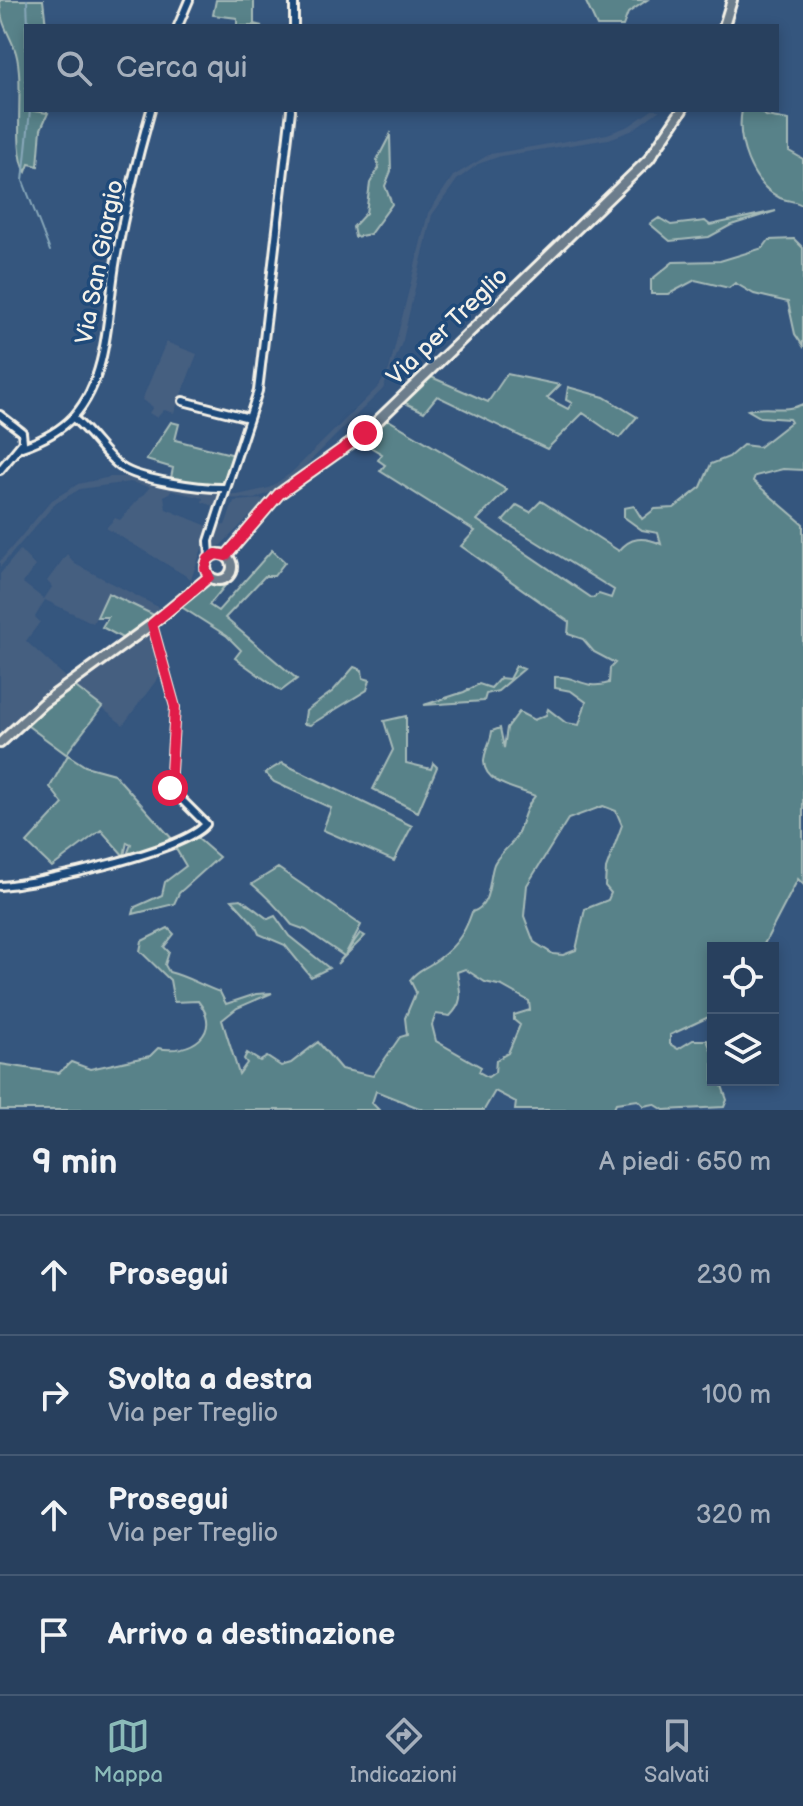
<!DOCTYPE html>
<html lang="it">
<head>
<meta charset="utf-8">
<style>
  body { margin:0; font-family:"Balsamiq Sans",sans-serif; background:#344b67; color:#f1f3f6 }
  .controls { position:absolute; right:24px; bottom:24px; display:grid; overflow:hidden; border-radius:0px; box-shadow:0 4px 12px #0003 }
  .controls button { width:72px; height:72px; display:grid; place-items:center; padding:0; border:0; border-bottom:2px solid #445973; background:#28405e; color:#f1f3f6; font:40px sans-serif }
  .stop { position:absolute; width:24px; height:24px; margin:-18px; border:6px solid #e11d48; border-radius:50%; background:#fff }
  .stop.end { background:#e11d48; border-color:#fff; box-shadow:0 2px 8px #0008 }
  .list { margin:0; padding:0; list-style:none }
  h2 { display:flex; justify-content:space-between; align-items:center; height:104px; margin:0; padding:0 32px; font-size:34px }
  h2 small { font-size:26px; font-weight:400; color:#a5afbc }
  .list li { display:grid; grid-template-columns:52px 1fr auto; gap:24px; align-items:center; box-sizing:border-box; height:120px; padding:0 32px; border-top:2px solid #445973 }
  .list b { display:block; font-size:30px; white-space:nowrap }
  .list p { margin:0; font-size:26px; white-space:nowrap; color:#a5afbc }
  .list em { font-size:26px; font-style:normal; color:#a5afbc }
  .icon { flex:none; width:44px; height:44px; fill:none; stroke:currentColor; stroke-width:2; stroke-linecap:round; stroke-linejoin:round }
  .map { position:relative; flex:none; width:803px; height:1110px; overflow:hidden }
  .search { position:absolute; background:#28405e; box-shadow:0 4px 12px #0003; left:24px; right:24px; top:24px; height:88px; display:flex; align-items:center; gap:20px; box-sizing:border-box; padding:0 28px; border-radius:0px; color:#a5afbc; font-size:30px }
  .sheet { height:584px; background:#28405e }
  nav { display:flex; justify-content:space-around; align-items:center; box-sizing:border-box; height:112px; border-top:2px solid #445973; background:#28405e; font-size:22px; color:#a5afbc }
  nav a { display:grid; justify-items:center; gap:4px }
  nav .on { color:#8bbbb9 }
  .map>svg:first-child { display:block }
  .built { fill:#445e80 }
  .green { fill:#598289; stroke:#a6bab8; stroke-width:2; fill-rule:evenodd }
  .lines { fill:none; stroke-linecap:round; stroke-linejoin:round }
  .stream { stroke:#87a7b9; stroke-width:2 }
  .minor-casing { stroke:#f4f1e8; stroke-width:12 }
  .major-casing { stroke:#f4f1e8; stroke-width:14 }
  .minor { stroke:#1f4a7a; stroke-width:6 }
  .major { stroke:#6c7d8c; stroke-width:8 }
  .route { stroke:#e11d48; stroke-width:10 }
  .labels { text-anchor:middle; stroke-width:7; stroke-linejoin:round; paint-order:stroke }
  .street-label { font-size:24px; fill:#f4f1e8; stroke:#1f4a7a }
</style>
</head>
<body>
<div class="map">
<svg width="803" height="1110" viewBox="0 0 803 1110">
  <rect width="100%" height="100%" fill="#35567e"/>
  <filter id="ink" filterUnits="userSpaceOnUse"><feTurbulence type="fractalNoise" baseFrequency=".0125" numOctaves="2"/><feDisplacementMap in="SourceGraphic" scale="16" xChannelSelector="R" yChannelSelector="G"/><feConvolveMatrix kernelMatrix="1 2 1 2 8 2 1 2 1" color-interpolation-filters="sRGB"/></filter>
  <g filter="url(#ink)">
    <path class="built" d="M652,110H660L631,131L609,139L501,156L478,164L457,180L432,215L403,340L383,389L294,477L272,492L254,499L221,498L217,507L202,502L203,498L172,491L164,496L166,509L210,527L191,579L106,528L115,518L120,520L150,487L130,482L80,489L55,504L0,567V561L52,500L78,484L110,477H131L237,495L269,488L291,473L379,386L389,370L428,213L453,176L490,154L607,134L629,126Z
      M166,342L197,354L174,413L164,410L157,418L149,413L153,407L142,400Z
      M263,499L265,501L212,554L210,551L217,526L225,525L234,501Z
      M20,550L35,566L23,583L44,599L52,587L47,581L67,554L75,564L164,610L156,616L108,593L93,623L45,600L35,617L40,622L26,641L69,680L0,738V574Z
      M151,627L164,670L123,725L73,685Z"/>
    <path class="green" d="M0,0H43L46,26H26V110L48,113L41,129L38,166L29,164L26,172C12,150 25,84 16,53C9,31 0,26 0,0Z
      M216,0H254V24L262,26H237V18L213,15Z
      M585,0H647L628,13L623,26H597Z
      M742,110H759L766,116L789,120V151L803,159V206C796,200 789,202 780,198C751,184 736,140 742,110Z
      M390,135L391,171L385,186L392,204L370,234L355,237L353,227L366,213L370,183L379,168L377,160Z
      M776,211L731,225L709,237L670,241L650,224L659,218L671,225L705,221L710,225Z
      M794,239L803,248V346L795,334L788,302L754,294L735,283L729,288L695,280L669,294H651V280L673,262L720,261L763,248L769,240Z
      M507,374L560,385L547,398L568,409L572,403L566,400L568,387L604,397L637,417L619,438L583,413L547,449L437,396L424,412L403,402L429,376L488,402Z
      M803,404V470L783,469L755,476L753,481L803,524V884L798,879L762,948H713V1015L670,1035V1044L678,1049L693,1040H707L713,1054V1080H720L727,1100L724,1107L664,1110L654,1104L644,1106L638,1100L616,1103L613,1110H515L516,1102L495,1091L484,1110H424L376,1091L372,1103L379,1110H0V1064L59,1073L71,1062L90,1069L150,1056L158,1048C190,1055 224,1033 198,1001L174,1002L170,980L140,951L142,941L168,928L174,934L164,947L169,952L165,965L169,972C189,977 202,986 220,992L226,1004L256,994L272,993L237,1008L222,1020L239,1074L247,1063L244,1059L247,1053L260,1061L267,1057L281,1066L291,1063L318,1042L341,1069L373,1076L400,1037L407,1035L405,1018L416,992L410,980C416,971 423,969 431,964C453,950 464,936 472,912C492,906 488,880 494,864C499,853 513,845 517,835C523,821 525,807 535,796C520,789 485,785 484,762C484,751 491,742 492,731L500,728L504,748L507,728L519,712L534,720L546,715L548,709L566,723L579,725L586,702L571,691L555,688V677C577,675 584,691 609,683L610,668L615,663L594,652L583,639L568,634L569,622L461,546L475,531L380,471L385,465L378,460L382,454L362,442L385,418L507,490L477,520L592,598L599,594L611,598L614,590L503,521L517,505L530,512L541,501L619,551C630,537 643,536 661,544L658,533L642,530L624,517V508L634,506L642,519L655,509L674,508L701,487L711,464L729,457L743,445L759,447L791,422L789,419L760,417L748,410C767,405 785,413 803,404ZM603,806L616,811L622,825L606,869L605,886L611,893L608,900L585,909L576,950L563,955L553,954L534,942L524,916L527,885L568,819ZM465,969L485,982L502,986L529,1001L530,1010L514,1015V1020L520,1025L508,1053L496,1060L495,1072L488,1077L479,1072L481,1067L436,1041L432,1025L436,1014L450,1016C466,1000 459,990 457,972Z
      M171,422L179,424L175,440L235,455L225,483L212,486L171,478L173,468L146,460Z
      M272,550L285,562L274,576H265L225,618L297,679L281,691L235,658L241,650L227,636L180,606L200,585L225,583L233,576L209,605L218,611Z
      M108,593L156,616L124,639L102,627L108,617H97Z
      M516,666L524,669L498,691L486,694L484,701L424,705L464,692L479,684L491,688L500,678L509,679Z
      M354,667L362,670L363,678L370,680L367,690L310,725L304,724L306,711L333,691Z
      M73,685L102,707L66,754L24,723Z
      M406,716V763L431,769L433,763L437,767L418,812L373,789L393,750L384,721Z
      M68,755L85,766L114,774L174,841L127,855L131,844L127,842L124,856L101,830L52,867L27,843L63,804L50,787Z
      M282,763L412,826L394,861L323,830L331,808L274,782L265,773Z
      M196,837L219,857L179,893L174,904L133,914L135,907L162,895L165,882L186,866L173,844Z
      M278,868L361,925L345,955L360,933L365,936L337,964L344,956L306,930L292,925C279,909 269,898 252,884Z
      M241,899L268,919L275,916L289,936L329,968L311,977L285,945L259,934L255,925L232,900Z"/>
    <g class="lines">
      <path class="stream" d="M27,0L28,26
        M30,110L23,181L50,251"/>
      <g class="minor-casing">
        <path id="minor" d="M178,26L189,0
          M294,26V0
          M183,401L249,418
          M0,415L22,432L23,442L0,470
          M73,418C91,432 105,456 121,467C139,480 203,489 226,488
          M22,447C40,441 60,431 74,416C110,376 107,308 116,259C125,208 137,159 151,110
          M210,557L209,541L258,391L291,110
          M0,886C39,883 185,851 206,824L170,788L175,707L152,624"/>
      </g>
      <g class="major-casing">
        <path id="major" d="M724,26L732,0
          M206 567a13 13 0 1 1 26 0a13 13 0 1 1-26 0Z
          M226,556L279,494L365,433L649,159L682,110
          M0,743L43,703L152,624L209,577"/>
      </g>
      <use href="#minor" class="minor"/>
      <use href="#major" class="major"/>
    </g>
  </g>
  <g class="lines" filter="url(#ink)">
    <path class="route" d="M170,788L175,707L152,624L209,577L205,568L208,559L216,554L226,556L279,494L365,433"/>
  </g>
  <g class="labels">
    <g class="street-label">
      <text transform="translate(99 262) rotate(-79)" y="8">Via San Giorgio</text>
      <text transform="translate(447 326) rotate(-44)" y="8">Via per Treglio</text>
    </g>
  </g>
</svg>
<div class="controls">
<button><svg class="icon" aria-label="locate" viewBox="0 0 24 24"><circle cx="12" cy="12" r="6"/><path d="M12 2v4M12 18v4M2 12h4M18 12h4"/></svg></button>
<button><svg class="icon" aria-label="layers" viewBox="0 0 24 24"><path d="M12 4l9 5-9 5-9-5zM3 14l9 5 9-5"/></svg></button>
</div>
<div class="stop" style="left:170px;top:788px"></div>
<div class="stop end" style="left:365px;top:433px"></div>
<div class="search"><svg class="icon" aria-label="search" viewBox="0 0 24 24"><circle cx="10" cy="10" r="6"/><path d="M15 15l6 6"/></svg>Cerca qui</div>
</div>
<section class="sheet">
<h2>9 min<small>A piedi · 650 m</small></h2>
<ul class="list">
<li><svg class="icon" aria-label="ahead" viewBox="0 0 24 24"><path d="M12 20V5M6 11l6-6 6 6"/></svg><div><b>Prosegui</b></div><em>230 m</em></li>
<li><svg class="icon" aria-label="right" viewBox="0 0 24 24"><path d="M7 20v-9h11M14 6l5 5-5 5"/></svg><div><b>Svolta a destra</b><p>Via per Treglio</p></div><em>100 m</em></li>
<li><svg class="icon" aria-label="ahead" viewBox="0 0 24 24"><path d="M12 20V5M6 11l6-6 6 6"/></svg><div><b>Prosegui</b><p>Via per Treglio</p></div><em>320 m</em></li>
<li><svg class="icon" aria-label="arrive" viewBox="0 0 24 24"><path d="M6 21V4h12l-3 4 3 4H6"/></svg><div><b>Arrivo a destinazione</b></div></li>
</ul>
</section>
<nav>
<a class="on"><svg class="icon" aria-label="map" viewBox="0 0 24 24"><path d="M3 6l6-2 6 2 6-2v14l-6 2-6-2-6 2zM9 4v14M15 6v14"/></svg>Mappa</a>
<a><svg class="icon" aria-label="directions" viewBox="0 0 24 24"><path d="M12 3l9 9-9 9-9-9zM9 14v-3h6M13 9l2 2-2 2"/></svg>Indicazioni</a>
<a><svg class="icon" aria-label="saved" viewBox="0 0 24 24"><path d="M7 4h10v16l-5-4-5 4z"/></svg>Salvati</a>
</nav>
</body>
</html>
